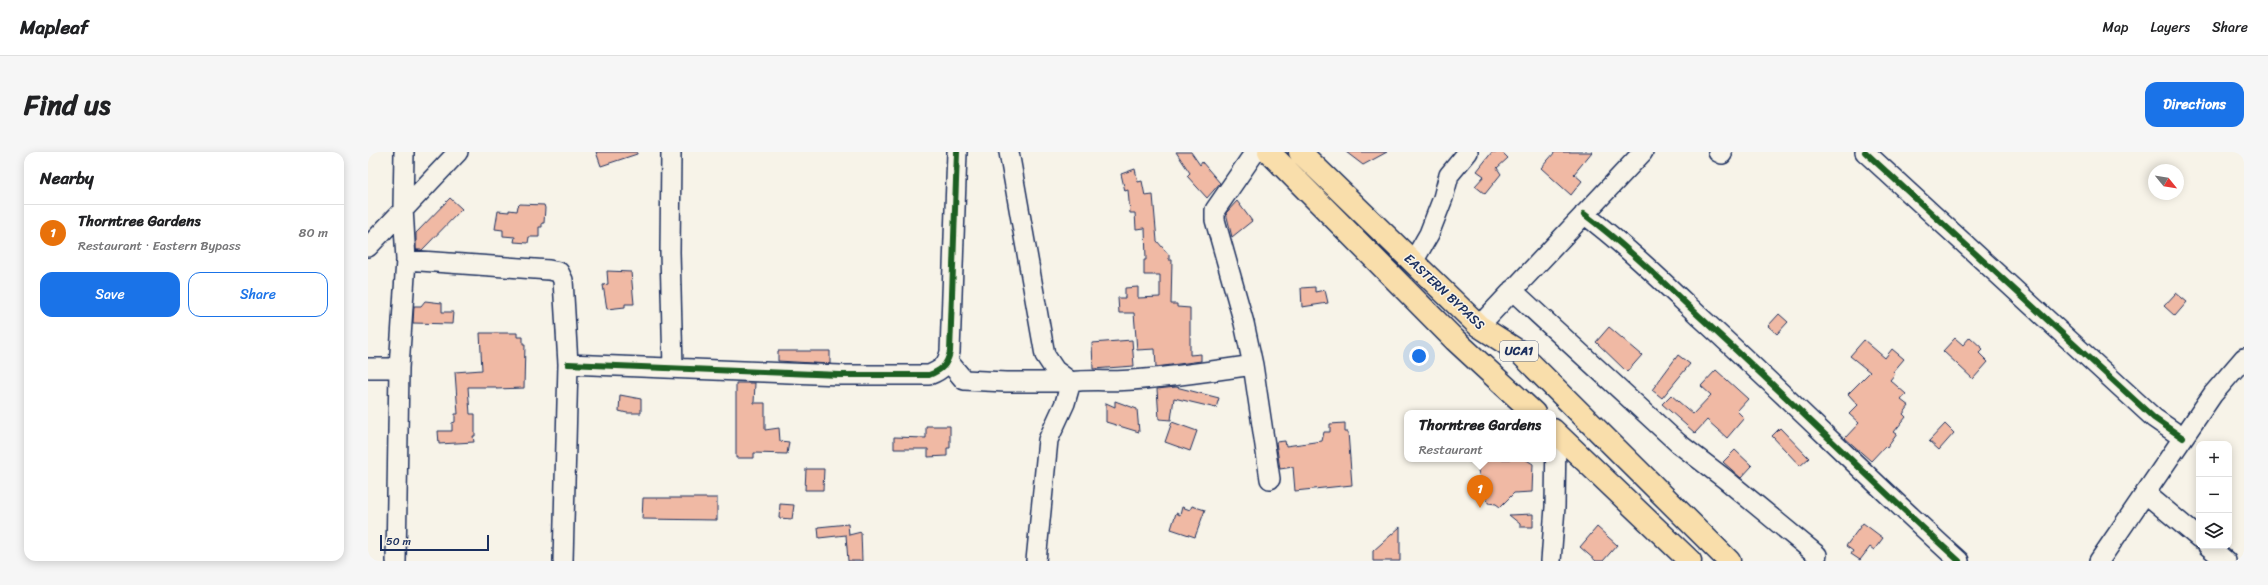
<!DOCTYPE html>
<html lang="en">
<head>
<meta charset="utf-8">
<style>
  body { margin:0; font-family:Sriracha,sans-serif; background:#f6f6f6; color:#202124 }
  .controls { position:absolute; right:12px; bottom:12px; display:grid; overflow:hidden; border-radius:8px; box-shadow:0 2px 10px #0003 }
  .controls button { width:36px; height:36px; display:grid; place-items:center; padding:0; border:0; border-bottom:1px solid #e0e0e0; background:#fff; color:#202124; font:20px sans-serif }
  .compass { position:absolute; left:1780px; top:12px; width:36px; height:36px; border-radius:50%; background:#fff; box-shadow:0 2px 10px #0003; rotate:120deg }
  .scale { position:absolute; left:12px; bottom:10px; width:109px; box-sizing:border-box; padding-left:4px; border:2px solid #1b2f5e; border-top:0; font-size:11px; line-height:14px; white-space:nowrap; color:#1b2f5e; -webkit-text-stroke:3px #f7f3e8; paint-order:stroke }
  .you { position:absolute; left:1051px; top:204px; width:14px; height:14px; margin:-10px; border:3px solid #fff; border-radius:50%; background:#1a73e8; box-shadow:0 0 0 6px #1a73e833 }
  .badge { display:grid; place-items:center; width:26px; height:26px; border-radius:50%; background:#1a73e8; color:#fff; font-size:13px; font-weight:700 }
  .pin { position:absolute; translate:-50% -33px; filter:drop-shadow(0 1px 2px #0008) }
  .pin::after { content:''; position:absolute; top:21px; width:14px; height:12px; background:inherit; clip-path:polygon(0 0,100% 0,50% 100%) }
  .popup { position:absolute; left:1036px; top:258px; width:152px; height:52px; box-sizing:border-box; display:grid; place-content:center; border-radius:8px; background:#fff; filter:drop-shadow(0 1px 3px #0005); font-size:13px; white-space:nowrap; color:#757577 }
  .popup b { font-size:15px; color:#202124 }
  .popup::after { content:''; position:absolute; left:50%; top:100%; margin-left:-8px; border:8px solid transparent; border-top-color:#fff }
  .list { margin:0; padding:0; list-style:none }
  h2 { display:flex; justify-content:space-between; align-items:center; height:52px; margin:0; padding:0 16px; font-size:17px }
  h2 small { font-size:13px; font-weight:400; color:#757577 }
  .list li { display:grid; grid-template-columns:26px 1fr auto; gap:12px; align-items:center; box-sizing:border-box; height:56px; padding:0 16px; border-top:1px solid #e0e0e0 }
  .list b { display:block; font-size:15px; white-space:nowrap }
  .list p { margin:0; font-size:13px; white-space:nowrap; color:#757577 }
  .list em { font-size:13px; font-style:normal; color:#757577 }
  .actions { display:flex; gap:8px; padding:12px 16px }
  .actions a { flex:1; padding:9px 0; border:1px solid #1a73e8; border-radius:12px; text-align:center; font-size:14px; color:#1a73e8 }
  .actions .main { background:#1a73e8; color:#fff }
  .icon { flex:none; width:22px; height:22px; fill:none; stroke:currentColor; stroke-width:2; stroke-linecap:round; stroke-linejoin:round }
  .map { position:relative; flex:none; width:1876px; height:409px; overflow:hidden; border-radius:12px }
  header { display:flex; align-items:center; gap:24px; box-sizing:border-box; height:56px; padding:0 20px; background:#fff; border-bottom:1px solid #e0e0e0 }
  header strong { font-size:19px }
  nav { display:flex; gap:22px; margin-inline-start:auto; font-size:14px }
  .intro { display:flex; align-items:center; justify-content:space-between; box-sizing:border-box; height:96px; padding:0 24px }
  h1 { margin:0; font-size:28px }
  .button { padding:10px 18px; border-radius:12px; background:#1a73e8; color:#fff; font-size:14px; font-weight:700 }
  main { display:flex; gap:24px; padding:0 24px }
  aside { flex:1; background:#fff; border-radius:12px; box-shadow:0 2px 10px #0003 }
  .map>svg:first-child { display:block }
  .building { fill:#f0b9a4; stroke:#1b2f5e }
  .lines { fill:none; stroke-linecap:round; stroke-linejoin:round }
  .minor-casing { stroke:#1b2f5e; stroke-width:22 }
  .major-casing { stroke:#1b2f5e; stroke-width:25 }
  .minor { stroke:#f7f3e8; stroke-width:19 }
  .major { stroke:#f9deab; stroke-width:22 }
  .cycleway-casing { stroke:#f7f3e8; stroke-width:8 }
  .cycleway { stroke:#1b5e20; stroke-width:6 }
  .labels { text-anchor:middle; stroke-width:3; stroke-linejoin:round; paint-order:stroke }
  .shield { fill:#f7f3e8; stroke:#5d6a87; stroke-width:1 }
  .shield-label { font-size:12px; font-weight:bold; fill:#1b2f5e }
  .street-label { font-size:13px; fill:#1b2f5e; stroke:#f7f3e8 }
</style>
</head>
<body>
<header>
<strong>Mapleaf</strong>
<nav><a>Map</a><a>Layers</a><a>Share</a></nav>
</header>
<div class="intro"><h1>Find us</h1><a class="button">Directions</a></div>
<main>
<aside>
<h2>Nearby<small></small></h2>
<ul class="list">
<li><span class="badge" style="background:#e8710a">1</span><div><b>Thorntree Gardens</b><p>Restaurant · Eastern Bypass</p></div><em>80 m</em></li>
</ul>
<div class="actions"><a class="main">Save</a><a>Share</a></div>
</aside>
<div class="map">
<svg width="1876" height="409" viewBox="0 0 1876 409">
  <rect width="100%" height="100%" fill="#f7f3e8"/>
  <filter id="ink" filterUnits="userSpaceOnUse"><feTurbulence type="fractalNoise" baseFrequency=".025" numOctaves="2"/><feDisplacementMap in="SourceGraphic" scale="8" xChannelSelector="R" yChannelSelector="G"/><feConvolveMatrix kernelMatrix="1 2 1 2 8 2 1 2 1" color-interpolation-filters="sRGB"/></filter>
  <g filter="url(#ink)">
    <path class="building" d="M228,0H269V2L233,14Z
      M808,0H823L832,13L834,10L852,31L839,46L819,24L822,21Z
      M978,0H1019L995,13Z
      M1124,0H1134L1140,6L1129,16L1133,22L1117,42L1107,34L1116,24L1109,19Z
      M1187,0H1224L1206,22L1214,29L1203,43L1173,16Z
      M767,17L770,30L774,29L777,44L785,43L789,89L801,103V108H804L803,152H809V155L822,156V203L833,202V209L788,215L787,197L769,198L766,161H751L750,146H757V136L770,135V146L792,145V123H776V108H778L777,76L768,77L767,61H762L760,38L757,39L753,22Z
      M82,46L94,57L54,98H48V81Z
      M869,49L884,69L864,85L858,61Z
      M152,52L176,53L177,56L176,71H174V75H171V85H161L160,91L146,90L147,85L135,84V78L127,77L130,59L141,60V58L149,59L150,54Z
      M239,119L263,120L266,152H257V155L239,157L235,133L240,132Z
      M947,135V140L957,138L960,151L934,155L933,136Z
      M1808,141L1819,150L1807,164L1796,154Z
      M57,149L74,151V160H85L84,172L45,171L46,154H53Z
      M1411,162L1420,170L1409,182L1400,174Z
      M1241,175L1274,203L1259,220L1228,190Z
      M112,181H149V185H155V192H157L156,236L128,237V235H100L102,262H107V284H105L106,290L71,292L70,279H84V271L87,270V262H90L87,220L114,218Z
      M1602,185L1615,197L1611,201L1620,210L1605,227L1575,199L1587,186L1595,193Z
      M764,188L766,214L725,217L724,191Z
      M1496,188L1517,206L1524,197L1536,207L1525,220L1527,222L1522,228L1538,242L1533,248L1541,254L1535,262L1538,265L1526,280L1529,282L1519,296L1517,294L1503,309L1477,286L1491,271L1481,262L1490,253L1480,242L1502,220L1482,204Z
      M410,199H462V212L410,209Z
      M1310,203L1322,212L1294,246L1284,238Z
      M1348,218L1380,247L1369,259L1376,266L1359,286L1339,268L1327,281L1294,252L1303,243L1325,262L1343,243L1333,234Z
      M368,231H387L386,251H397V278L411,276L412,289L421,290L419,302L386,301V306H368Z
      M808,235L851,246L848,256L806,246L803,268L791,267L789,237Z
      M252,243L273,247V261H259L251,259Z
      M747,249L769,257L771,280L738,270V251L747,255Z
      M804,270L829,279L822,299L797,290Z
      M977,271V280H980L984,333L927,339L925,315L912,317L908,290L917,289L918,294L954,289L956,280H962V272Z
      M1577,272L1586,281L1571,298L1561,289Z
      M558,274H582V296H579V304L560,305V297H526V285L558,286Z
      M1412,276L1441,306L1432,314L1404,284Z
      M1367,298L1384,314L1373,326L1355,310Z
      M1115,307H1157L1165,312L1164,340L1146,341L1132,355L1128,352L1120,351L1118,342L1111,337L1113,329L1110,319Z
      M438,317H456L455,338H437Z
      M275,346H349V368L274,367Z
      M412,352L426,353L424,367L411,366Z
      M824,354L837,358L827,385L803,377L808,361L812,363L814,355L822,358Z
      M1165,362V375H1152V372L1141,363Z
      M1495,371L1515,386L1506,398L1502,395L1492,408L1483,402L1485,399L1478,394Z
      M480,372L481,383L493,380L494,409H480L478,383L451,386L450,375Z
      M1032,375V409H1005V399Z
      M1229,375L1249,393L1235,409H1228L1212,395Z"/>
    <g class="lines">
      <g class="minor-casing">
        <path id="minor" d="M303,0L302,100L305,216
          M641,0L677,203L687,218L703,230
          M887,0L847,58V68L876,171L885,213L902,327
          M1350,0L1354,2
          M1497,0L1786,266L1815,286
          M1216,62C1257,93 1294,129 1331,164C1419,244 1503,329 1591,409
          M0,95L90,0
          M38,108L181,118L191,120L195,128L200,212L195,409
          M1045,110L1061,82L1075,46L1081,23L1100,0
          M1144,138L1310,291L1357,327L1449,403
          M1111,174L1275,0
          M580,209L596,228L638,230H703
          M200,212L472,223H561C574,218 579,213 582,200L589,0
          M0,216H31
          M1777,341L1831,386
          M1840,394L1858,409
          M28,409L31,216L38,108L35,56L36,0
          M668,409L680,288L697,251L703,230C723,227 743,230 764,228C804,225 844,219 885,213
          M1183,409L1187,355L1188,281
          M1731,409L1845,242L1876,206"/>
      </g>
      <g class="major-casing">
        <path id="major" d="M901,0L1087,188L1166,261
          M932,0L1111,174L1150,199L1361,409
          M1185,278L1322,409"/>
      </g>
      <use href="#minor" class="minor"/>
      <use href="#major" class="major"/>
      <g class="cycleway-casing">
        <path id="cycleway" d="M1497,0L1786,266L1815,286
          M1216,62C1257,93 1294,129 1331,164C1419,244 1503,329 1591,409
          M200,212L472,223H561C574,218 579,213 582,200L589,0"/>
      </g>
      <use href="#cycleway" class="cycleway"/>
    </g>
  </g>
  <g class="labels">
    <rect class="shield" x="1132" y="189" width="38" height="20" rx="3"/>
    <g class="shield-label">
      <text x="1151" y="203">UCA1</text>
    </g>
    <g class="street-label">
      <text transform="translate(1077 139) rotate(43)" y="5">EASTERN BYPASS</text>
    </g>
  </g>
</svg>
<div class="controls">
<button>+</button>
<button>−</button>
<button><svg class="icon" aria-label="layers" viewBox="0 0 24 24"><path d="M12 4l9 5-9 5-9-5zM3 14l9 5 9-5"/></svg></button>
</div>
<svg class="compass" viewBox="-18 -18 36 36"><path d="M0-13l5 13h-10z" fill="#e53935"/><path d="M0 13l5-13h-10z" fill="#757577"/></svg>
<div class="scale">50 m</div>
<div class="you"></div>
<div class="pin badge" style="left:1112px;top:356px;background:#e8710a">1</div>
<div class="popup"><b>Thorntree Gardens</b>Restaurant</div>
</div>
</main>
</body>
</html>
